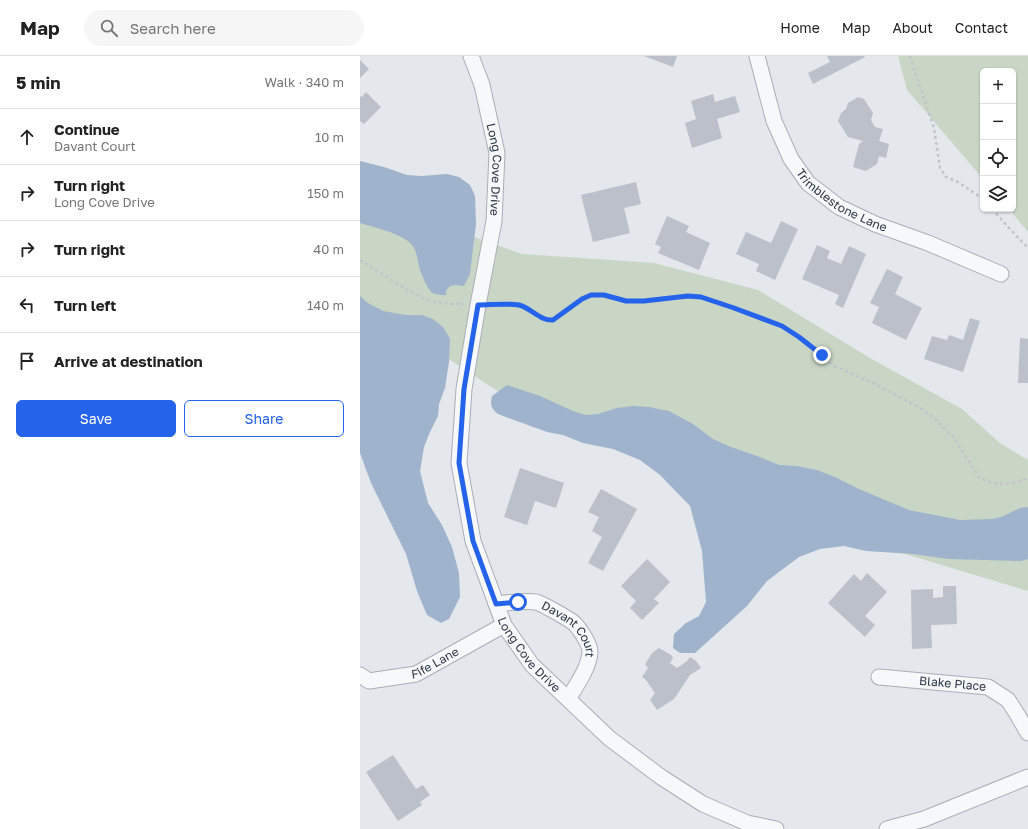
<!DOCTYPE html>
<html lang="en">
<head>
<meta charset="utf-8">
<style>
  body { margin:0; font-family:"Golos Text",sans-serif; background:#f6f6f6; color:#222 }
  .controls { position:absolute; right:12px; top:12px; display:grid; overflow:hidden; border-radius:6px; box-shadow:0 1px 3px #0004 }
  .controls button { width:36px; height:36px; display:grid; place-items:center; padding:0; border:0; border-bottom:1px solid #e0e0e0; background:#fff; color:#222; font:20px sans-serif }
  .stop { position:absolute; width:12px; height:12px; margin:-9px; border:3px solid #2563eb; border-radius:50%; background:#fff }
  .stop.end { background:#2563eb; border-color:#fff; box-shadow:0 1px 4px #0008 }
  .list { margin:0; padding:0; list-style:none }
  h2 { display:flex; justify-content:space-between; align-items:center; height:52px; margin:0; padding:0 16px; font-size:17px }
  h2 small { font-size:13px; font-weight:400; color:#767676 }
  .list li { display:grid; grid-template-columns:26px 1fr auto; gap:12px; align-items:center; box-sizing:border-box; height:56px; padding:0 16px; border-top:1px solid #e0e0e0 }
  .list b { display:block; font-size:15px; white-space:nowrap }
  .list p { margin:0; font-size:13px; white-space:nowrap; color:#767676 }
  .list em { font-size:13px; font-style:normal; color:#767676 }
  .actions { display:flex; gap:8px; padding:12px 16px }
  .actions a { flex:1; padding:9px 0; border:1px solid #2563eb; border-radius:6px; text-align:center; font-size:14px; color:#2563eb }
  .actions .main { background:#2563eb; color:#fff }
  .icon { flex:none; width:22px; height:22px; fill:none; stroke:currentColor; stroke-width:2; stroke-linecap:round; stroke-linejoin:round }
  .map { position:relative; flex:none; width:668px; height:773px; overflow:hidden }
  header { display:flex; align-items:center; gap:24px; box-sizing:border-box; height:56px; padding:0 20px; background:#fff; border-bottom:1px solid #e0e0e0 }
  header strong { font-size:19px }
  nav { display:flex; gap:22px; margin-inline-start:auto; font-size:14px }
  .search { width:280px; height:36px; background:#f6f6f6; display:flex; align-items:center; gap:10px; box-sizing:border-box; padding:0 14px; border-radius:22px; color:#767676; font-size:15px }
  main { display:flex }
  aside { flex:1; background:#fff }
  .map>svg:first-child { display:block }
  .green { fill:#c9d6c5 }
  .water { fill:#9fb4cc }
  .building { fill:#bbc0ca }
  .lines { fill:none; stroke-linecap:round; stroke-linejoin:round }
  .minor-casing { stroke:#a9aeb7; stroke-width:17 }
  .path { stroke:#c2c5cb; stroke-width:2.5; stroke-dasharray:3 3; stroke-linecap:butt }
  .minor { stroke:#f7f8fa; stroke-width:15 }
  .route { stroke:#2563eb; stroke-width:5 }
  .labels { text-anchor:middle; stroke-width:4; stroke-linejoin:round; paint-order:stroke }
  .street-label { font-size:12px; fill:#2b3445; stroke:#f4f6f9 }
</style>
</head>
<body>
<header>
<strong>Map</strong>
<div class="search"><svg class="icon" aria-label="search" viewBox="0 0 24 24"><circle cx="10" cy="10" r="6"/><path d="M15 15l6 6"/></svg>Search here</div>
<nav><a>Home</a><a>Map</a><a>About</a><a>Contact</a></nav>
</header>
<main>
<aside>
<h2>5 min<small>Walk · 340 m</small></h2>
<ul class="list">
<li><svg class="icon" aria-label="ahead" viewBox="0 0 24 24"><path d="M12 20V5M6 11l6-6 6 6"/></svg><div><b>Continue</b><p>Davant Court</p></div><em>10 m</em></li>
<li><svg class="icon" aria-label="right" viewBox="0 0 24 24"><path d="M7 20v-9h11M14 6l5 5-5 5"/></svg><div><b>Turn right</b><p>Long Cove Drive</p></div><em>150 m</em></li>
<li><svg class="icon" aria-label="right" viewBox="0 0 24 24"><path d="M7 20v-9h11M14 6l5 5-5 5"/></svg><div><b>Turn right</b></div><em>40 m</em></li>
<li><svg class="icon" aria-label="left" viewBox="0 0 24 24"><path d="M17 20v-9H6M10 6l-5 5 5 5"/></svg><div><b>Turn left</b></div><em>140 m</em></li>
<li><svg class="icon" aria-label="arrive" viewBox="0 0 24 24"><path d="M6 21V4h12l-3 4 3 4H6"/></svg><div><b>Arrive at destination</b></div></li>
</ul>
<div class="actions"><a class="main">Save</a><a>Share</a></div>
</aside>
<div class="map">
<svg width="668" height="773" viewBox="0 0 668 773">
  <rect width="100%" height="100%" fill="#e4e7ec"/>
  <path class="green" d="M538,0H668V176L649,153H653V15H623V123L547,34Z
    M0,136L20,147L162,198L294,207L398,234L510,302L602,353L640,387L668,404V535L416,459L162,351L69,290L0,253Z"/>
  <path class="water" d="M0,105L24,111L47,119L62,120L87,118L99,121L110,129L115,140L116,168L110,218L104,230C96,229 86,227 86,239C81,239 75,239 71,236C67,232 62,219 60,214C57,205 58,195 51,188C43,178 13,171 0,167Z
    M0,240L8,247L23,255L46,259H62L73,263L83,271L90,283L89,306L85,332L79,348L78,360L70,376L64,391L60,415L68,447L82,469L92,491L99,517L100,541L89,563L81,567L67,559L57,535L46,498L11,427L0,397Z
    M147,329L180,340L213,355L225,359L238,358L257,352L273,350L289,351L309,355L333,368L353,383L371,391L397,400L419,409L437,410L457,414L475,421L499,433L549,454L600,464L632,463L641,461L660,452L668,451V503L661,505L589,503L553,498L506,495L484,490L460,493L439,501L407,525L387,550L335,597H320L313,592L314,578L326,567L339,560L346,546L342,495L330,450L300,419L280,404L253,393L223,387L203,379L187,376L138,358C131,352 130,350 132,340Z"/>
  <path class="building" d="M284,0H317L313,11Z
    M467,0H504L505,1L453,28L448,17L470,6Z
    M0,4L9,13L0,22Z
    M6,36L21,51L4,68L0,65V40L2,41Z
    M353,38L355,46L375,40L380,56L357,63L362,82L332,92L325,67L336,63L331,45Z
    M498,41L504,43L513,57L511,64L515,71L523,73L519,85L529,88L526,102L519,100L517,108L506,115L493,111L499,88L503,85L488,81L478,65L481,57L486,53L488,47Z
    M276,126L281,148L264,152L270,177L233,186L221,139Z
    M307,160L329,170L326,176L350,187L339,214L298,197L301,191L295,188Z
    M421,165L438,173L415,224L396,215L399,208L376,198L386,176L411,187Z
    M457,189L470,195L467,202L481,208L489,190L506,198L483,252L475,248L479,239L442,223Z
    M527,213L543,221L535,238L562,252L546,284L512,267L519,251L510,247Z
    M610,262L620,265L603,316L564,303L572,280L587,284L589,279L603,284Z
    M660,282L668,283V327H658Z
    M160,412L204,427L196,452L175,445L167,469L144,461Z
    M241,433L277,453L243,515L228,507L242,481L232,475L239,461L228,456Z
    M287,503L310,526L294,543L299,547L282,564L270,552L276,545L261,530Z
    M507,517L527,536L505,560L515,569L505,581L468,547L494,518L501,525Z
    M583,530H596L597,568L571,569L572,592L552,593L551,534L573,533V542L583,541Z
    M299,592L311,599L313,602L310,607L317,612L327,605L330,601L336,605L341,612L330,619L314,643L297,654L290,644L295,637L286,624L282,621L288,612L285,608L292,597Z
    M33,699L56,733L63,729L70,739L60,746L62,749L38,765L6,716Z"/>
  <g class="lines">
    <g class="minor-casing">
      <g id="minor">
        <path id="s1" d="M111,0L122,29L137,97L134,165L118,249L104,333L99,407L113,485L144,569L172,609L249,682L301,721L343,748L387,767L416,773"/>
        <path id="s2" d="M397,0L414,65L431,103L448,127L479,151L515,168L568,187L641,218"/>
        <path id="s3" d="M136,548C148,547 165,544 176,546C183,548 209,563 214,567C220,573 230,588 230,596C229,612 216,630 208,643"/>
        <path id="s4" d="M0,619L9,625L56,618L144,569"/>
        <path id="s5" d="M519,621L628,631L648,644L657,658L668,677"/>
        <path d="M527,773L564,763L668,721"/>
      </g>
    </g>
    <path class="path" d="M550,0L574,72L580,112L586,121L598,126L623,143
      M632,153L650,173L668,192
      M0,204L49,235L69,245L90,248H104
      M133,249C143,249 154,248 164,251C175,255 181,265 193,264L222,243L231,239H244L266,245H284L328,240L341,241L374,252L422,270L439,281L474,310L515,328L557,350L573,361L594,382L619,421L629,426L641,428L654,427L668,422"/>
    <use href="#minor" class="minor"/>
  </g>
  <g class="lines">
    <path class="route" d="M158,546L136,548L113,485L99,407L104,333L118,249C130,249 147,247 159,249C171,252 180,265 193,264L222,243L231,239H244L266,245H284L328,240L341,241L374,252L422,270L439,281L462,299"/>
  </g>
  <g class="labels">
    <g class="street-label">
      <text dy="4" stroke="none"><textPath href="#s1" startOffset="117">Long Cove Drive</textPath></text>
      <text dy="4" stroke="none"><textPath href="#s2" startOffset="176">Trimblestone Lane</textPath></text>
      <text dy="4" stroke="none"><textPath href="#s3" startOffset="85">Davant Court</textPath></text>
      <text dy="4" stroke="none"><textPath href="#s1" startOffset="621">Long Cove Drive</textPath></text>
      <text dy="4" stroke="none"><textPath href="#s4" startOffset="80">Fife Lane</textPath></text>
      <text dy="4" stroke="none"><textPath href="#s5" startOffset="74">Blake Place</textPath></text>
    </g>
  </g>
</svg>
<div class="controls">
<button>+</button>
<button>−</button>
<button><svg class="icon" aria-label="locate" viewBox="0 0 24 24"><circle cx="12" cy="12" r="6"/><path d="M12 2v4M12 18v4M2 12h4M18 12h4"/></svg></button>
<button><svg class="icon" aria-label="layers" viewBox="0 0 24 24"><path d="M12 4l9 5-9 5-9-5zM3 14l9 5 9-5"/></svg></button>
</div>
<div class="stop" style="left:158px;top:546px"></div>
<div class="stop end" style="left:462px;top:299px"></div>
</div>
</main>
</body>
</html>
